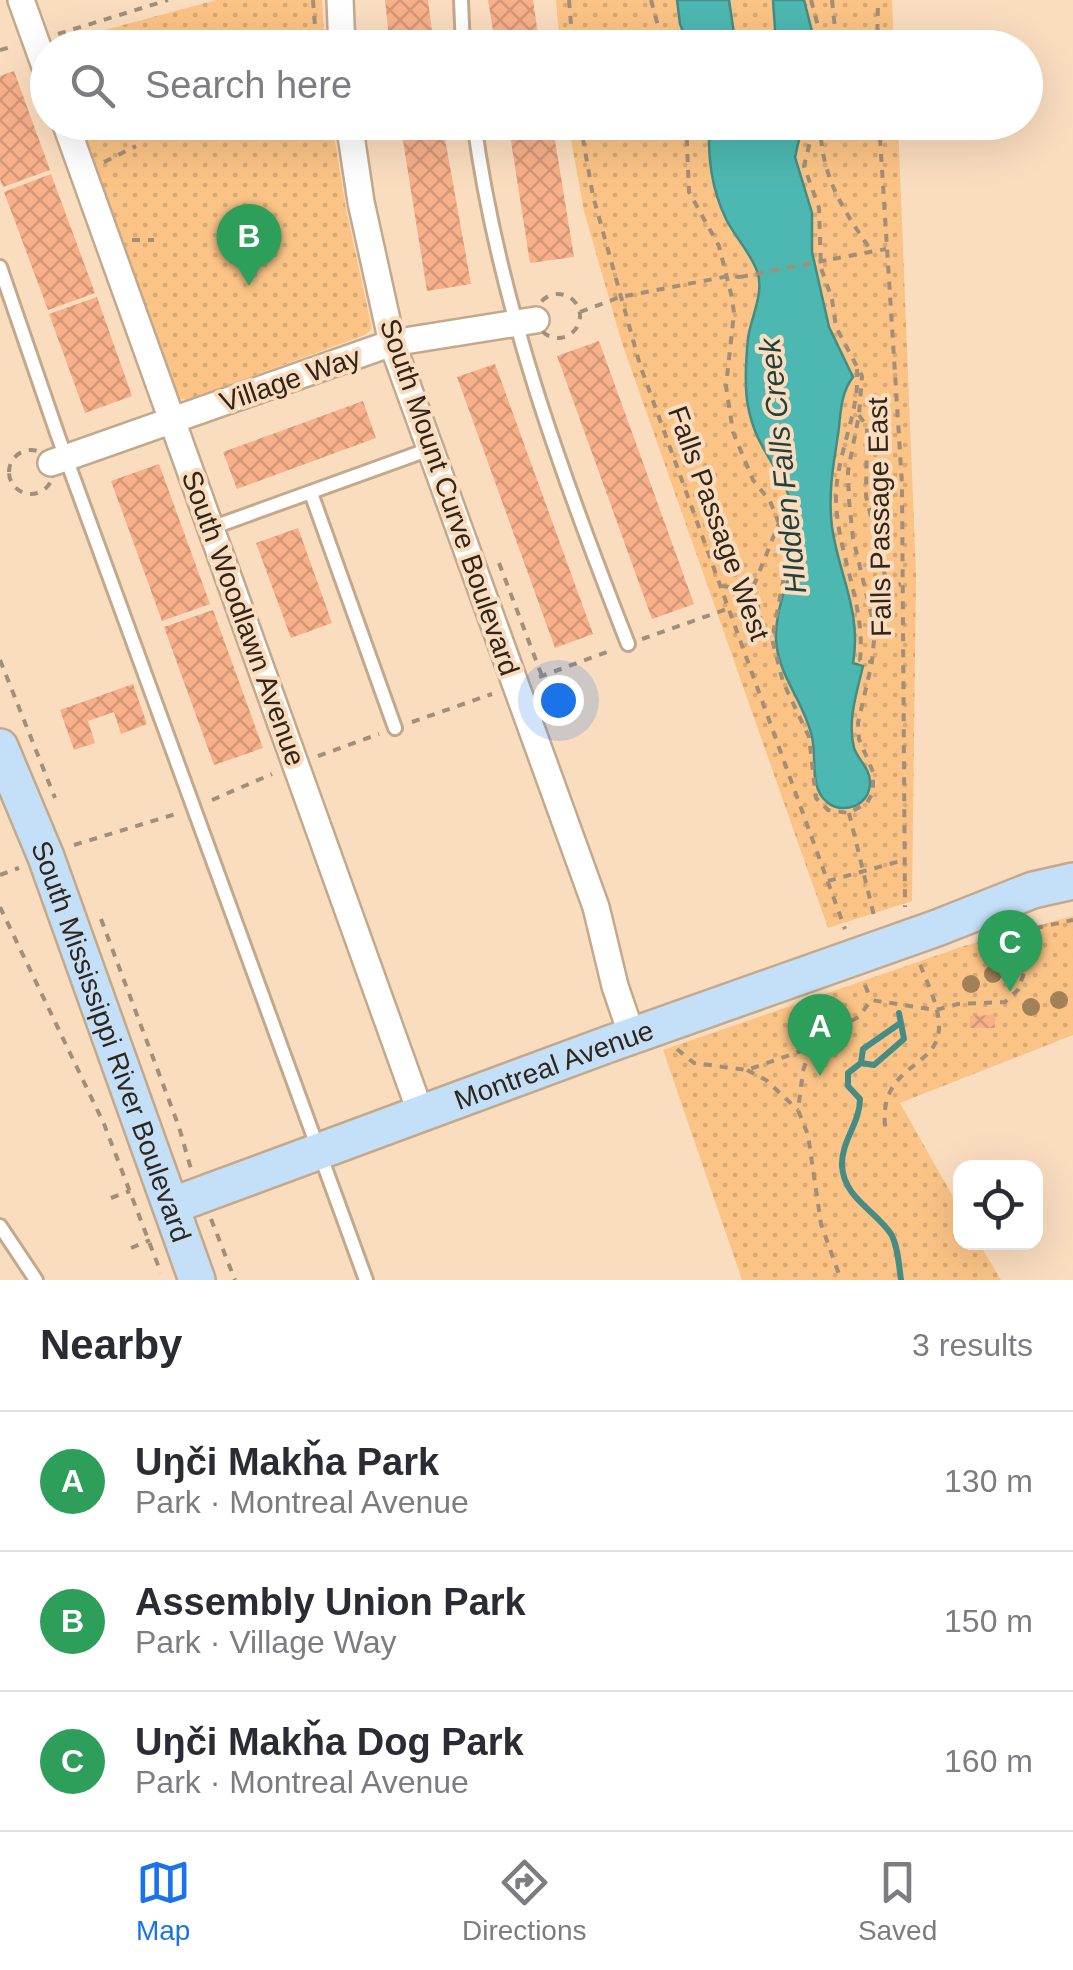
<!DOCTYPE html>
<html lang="en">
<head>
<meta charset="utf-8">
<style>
  body { margin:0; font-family:Arial,sans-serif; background:#f2f2f3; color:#2b2b33 }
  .controls { position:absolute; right:30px; bottom:30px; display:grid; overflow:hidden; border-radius:20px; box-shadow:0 10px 40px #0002 }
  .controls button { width:90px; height:90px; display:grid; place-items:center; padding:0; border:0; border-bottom:2px solid #e1e1e2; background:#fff; color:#2b2b33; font:50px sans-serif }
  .you { position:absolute; left:558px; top:700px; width:35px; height:35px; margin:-25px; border:8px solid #fff; border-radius:50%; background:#1a73e8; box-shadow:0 0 0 15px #1a73e833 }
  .badge { display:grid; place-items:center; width:65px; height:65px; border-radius:50%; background:#1a73e8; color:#fff; font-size:32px; font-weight:700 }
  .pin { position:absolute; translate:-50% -82px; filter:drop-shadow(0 2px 5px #0008) }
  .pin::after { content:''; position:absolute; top:52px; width:35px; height:30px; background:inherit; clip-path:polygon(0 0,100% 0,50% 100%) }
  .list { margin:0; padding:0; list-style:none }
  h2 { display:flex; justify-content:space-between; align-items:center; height:130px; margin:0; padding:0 40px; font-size:42px }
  h2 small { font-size:32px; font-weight:400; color:#7c7c81 }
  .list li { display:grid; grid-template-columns:65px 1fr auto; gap:30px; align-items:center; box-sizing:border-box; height:140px; padding:0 40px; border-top:2px solid #e1e1e2 }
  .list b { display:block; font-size:38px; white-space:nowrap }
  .list p { margin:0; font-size:32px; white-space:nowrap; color:#7c7c81 }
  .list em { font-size:32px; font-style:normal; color:#7c7c81 }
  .icon { flex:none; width:55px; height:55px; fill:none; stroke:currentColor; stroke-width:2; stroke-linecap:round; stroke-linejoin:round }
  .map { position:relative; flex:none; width:1073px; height:1280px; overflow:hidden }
  .search { position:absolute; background:#fff; box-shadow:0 10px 40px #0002; left:30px; right:30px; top:30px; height:110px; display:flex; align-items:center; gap:25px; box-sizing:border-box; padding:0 35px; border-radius:55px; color:#7c7c81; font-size:38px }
  .sheet { height:550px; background:#fff }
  nav { display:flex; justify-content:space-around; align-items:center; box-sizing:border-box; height:140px; border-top:2px solid #e1e1e2; background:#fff; font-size:28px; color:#7c7c81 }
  nav a { display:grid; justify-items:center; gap:5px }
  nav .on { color:#1a73e8 }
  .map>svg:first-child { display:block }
  .park { fill:url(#park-dots) }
  .water { fill:#4db8b1; stroke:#448c84; stroke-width:2.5 }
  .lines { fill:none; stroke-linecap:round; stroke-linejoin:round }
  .stream { stroke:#448c84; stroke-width:6 }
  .building { fill:url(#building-cross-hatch) }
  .lane-casing { stroke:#c3a98c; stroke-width:18 }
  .street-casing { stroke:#c3a98c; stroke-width:30 }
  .secondary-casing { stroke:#c3a98c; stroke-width:40 }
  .path { stroke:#a38e78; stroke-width:4; stroke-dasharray:8 8; stroke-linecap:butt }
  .lane { stroke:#fff; stroke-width:12 }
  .street { stroke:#fff; stroke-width:25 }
  .secondary { stroke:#c4e0f9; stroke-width:35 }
  .path-bridge { stroke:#a38e78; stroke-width:4; stroke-dasharray:8 8; stroke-linecap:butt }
  .tree { fill:#a18158 }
  .labels { text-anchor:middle; stroke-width:8; stroke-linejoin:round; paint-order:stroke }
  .street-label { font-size:28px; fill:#30251a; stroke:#faddbf }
  .water-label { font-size:30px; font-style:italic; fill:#20413e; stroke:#faddbf }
</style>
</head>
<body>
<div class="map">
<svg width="1073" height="1280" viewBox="0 0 1073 1280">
  <defs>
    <pattern id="park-dots" width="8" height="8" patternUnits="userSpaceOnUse" patternTransform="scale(2.5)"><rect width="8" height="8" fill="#fbc486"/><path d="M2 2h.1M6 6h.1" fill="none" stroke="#d7a873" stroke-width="1.8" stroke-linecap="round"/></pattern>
    <pattern id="building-cross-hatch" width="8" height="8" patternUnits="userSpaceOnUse" patternTransform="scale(2.5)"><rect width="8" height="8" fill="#f7b08a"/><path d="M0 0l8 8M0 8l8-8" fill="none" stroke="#d49776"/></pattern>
  </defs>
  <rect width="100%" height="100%" fill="#faddbf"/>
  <path class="park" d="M216,0H322L325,47L49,45Z
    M556,0H892L894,47H560Z
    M77,123H332L346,209L372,329L365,335L187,400L177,398Z
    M568,123H898L916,574L912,901L828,928L621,340L584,211Z
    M1073,916V1035L900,1103L960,1209V1242L979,1243L1001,1280H742L663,1050L964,946Z"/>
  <path class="water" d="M677,0H729L736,47H689L680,24Z
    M773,0H804L816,47H770L775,29Z
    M709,123H803L795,157L812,213V252L829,327L853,377C840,394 841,414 838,435C833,466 828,495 832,527C839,576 862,612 853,663L863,666C857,692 847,721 854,748C858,760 870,768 870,782C870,792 865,801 855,806C846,809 835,809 827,802C809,788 817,757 812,737C804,701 777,675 776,638C775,601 797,570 794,533C793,520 792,501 786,489C772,458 755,444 748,406C744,386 746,359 748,338C751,317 765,292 757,271C750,252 735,237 726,219C711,188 708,157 709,123Z"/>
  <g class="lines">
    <path class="stream" d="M899,1013L904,1039L874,1065L861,1063L848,1073V1086L860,1099C860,1123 841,1141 842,1166C844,1198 875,1210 891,1234C898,1246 899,1266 901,1280
      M861,1063L863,1049L899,1024"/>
  </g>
  <path class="building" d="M385,0H428L434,48H390Z
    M488,0H533L540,48H496Z
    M14,71L50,170L3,187L0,179V76Z
    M400,122H442L471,284L427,291Z
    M508,122H552L574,257L530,263Z
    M51,174L95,293L48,310L4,192Z
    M97,297L132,396L85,413L49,314Z
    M599,341L694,604L652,619L557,356Z
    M495,364L593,634L555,648L457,377Z
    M363,401L376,438L237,489L223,452Z
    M159,464L210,604L162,621L111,481Z
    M298,528L332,623L291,638L256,543Z
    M213,610L263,748L214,765L164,627Z
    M133,684L147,724L121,734L114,712L88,721L95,743L74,750L60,710Z
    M995,1015V1028H970V1016Z"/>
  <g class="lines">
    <g class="lane-casing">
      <path id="lane" d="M461,0L463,48
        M474,122C498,302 562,476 628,644
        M0,267L58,436L366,1280
        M311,493L395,728
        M211,528L430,449
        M0,1226L36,1280"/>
    </g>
    <g class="street-casing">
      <path id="street" d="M21,0L48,75
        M340,0L342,48
        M65,122L421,1114
        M349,122L361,202L392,343L596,907L615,986L632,1036
        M51,463L392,343L536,320"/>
    </g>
    <g class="secondary-casing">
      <g id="secondary">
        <path id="s1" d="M0,747L46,857L197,1280"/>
        <path id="s2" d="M171,1206L609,1044L937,928L1033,890L1073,881"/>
      </g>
    </g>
    <path class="path" d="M313,0L316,40
      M569,0L573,48
      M651,0L664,48
      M811,0L824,48
      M832,0L837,48
      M58,34L168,0
      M877,48L878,0
      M0,50L15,46
      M580,122L593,196L640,365L845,929
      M686,122L689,192L719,246L732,298L734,313L726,386L733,432L753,480L770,501L786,541L784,577L772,639L783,682L809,737L816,798L828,810L849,813L867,803L873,792V772L859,739L858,723L872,662L875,630L853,538L849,500L848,471L859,415L862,376L836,327L832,299L821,268L819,208L804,166L815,122
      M820,122C821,177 842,208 872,252
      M879,122L902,484L905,907
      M104,162L136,146
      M132,240H154
      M833,259L886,249
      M536 316a22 22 0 1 1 44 0a22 22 0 1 1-44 0Z
      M580,312L620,297L729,276L740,277
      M857,369C860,414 836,453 836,499C837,554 866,605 860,660L872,662
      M859,415L867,427L866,496L888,588
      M9 472a22 22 0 1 1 44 0a22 22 0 1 1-44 0Z
      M499,563L542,676
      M754,585L760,617L770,637
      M722,586L743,589L754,585L779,523
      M868,594L901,584
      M642,639L727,609
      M0,660L55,798
      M539,677L610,651
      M412,722L492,694
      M318,756L379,734
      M212,800L272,774
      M849,813L875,920
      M74,845L179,813
      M0,875L19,868
      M828,881L904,860
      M0,907L104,1124L161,1273
      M101,919L179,1127L191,1169
      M1004,935L1073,920
      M865,985L871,1000
      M810,1048L803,1071L798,1110L808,1135L821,1224L841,1280
      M677,1049L694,1063L747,1070L810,1048L832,1030L859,1017L871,1000L936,1010L958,1004L1005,1002L1018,990L1024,973V952L1018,932
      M747,1070L766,1080L798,1110
      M885,1126C879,1063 940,1069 939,1026C939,1006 927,983 920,964
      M111,1198L130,1191
      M211,1219L235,1280
      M131,1248L150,1240"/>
    <use href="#lane" class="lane"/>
    <use href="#street" class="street"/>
    <use href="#secondary" class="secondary"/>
    <path class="path-bridge" d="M740,277L833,259"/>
  </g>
  <g class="tree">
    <circle cx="993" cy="974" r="9"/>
    <circle cx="971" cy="984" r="9"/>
    <circle cx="1059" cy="1000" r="9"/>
    <circle cx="1031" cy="1007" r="9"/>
  </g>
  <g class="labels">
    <g class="street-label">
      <text transform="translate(290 379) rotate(-19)" y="10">Village Way</text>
      <text transform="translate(450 497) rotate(71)" y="10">South Mount Curve Boulevard</text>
      <text transform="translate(879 517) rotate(-91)" y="10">Falls Passage East</text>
      <text transform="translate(719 523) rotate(70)" y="10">Falls Passage West</text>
      <text transform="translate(244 618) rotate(70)" y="10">South Woodlawn Avenue</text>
      <text dy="10" stroke="none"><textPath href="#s1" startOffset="315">South Mississippi River Boulevard</textPath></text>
      <text dy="10" stroke="none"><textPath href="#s2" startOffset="408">Montreal Avenue</textPath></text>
    </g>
    <g class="water-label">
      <text transform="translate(783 466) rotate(-96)" y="10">HIdden Falls Creek</text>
    </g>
  </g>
</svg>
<div class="controls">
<button><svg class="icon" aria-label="locate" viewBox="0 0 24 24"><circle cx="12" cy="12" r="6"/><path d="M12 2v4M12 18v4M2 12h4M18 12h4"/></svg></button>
</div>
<div class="you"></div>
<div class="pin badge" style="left:820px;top:1076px;background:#2e9e5b">A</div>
<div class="pin badge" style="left:249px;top:286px;background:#2e9e5b">B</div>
<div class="pin badge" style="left:1010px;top:992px;background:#2e9e5b">C</div>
<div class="search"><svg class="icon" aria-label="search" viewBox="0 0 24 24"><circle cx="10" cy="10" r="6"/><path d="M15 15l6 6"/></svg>Search here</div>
</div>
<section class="sheet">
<h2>Nearby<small>3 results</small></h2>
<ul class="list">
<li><span class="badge" style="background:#2e9e5b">A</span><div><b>Uŋči Makȟa Park</b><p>Park · Montreal Avenue</p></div><em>130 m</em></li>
<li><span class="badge" style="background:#2e9e5b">B</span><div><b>Assembly Union Park</b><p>Park · Village Way</p></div><em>150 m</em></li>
<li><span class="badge" style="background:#2e9e5b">C</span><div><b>Uŋči Makȟa Dog Park</b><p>Park · Montreal Avenue</p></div><em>160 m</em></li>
</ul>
</section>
<nav>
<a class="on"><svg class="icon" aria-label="map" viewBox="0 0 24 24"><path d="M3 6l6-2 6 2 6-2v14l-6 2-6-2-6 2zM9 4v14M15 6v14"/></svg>Map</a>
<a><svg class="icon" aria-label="directions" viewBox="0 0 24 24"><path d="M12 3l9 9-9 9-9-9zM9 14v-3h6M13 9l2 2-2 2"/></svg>Directions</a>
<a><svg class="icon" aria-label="saved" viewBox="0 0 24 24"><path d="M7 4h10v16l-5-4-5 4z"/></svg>Saved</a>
</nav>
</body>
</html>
